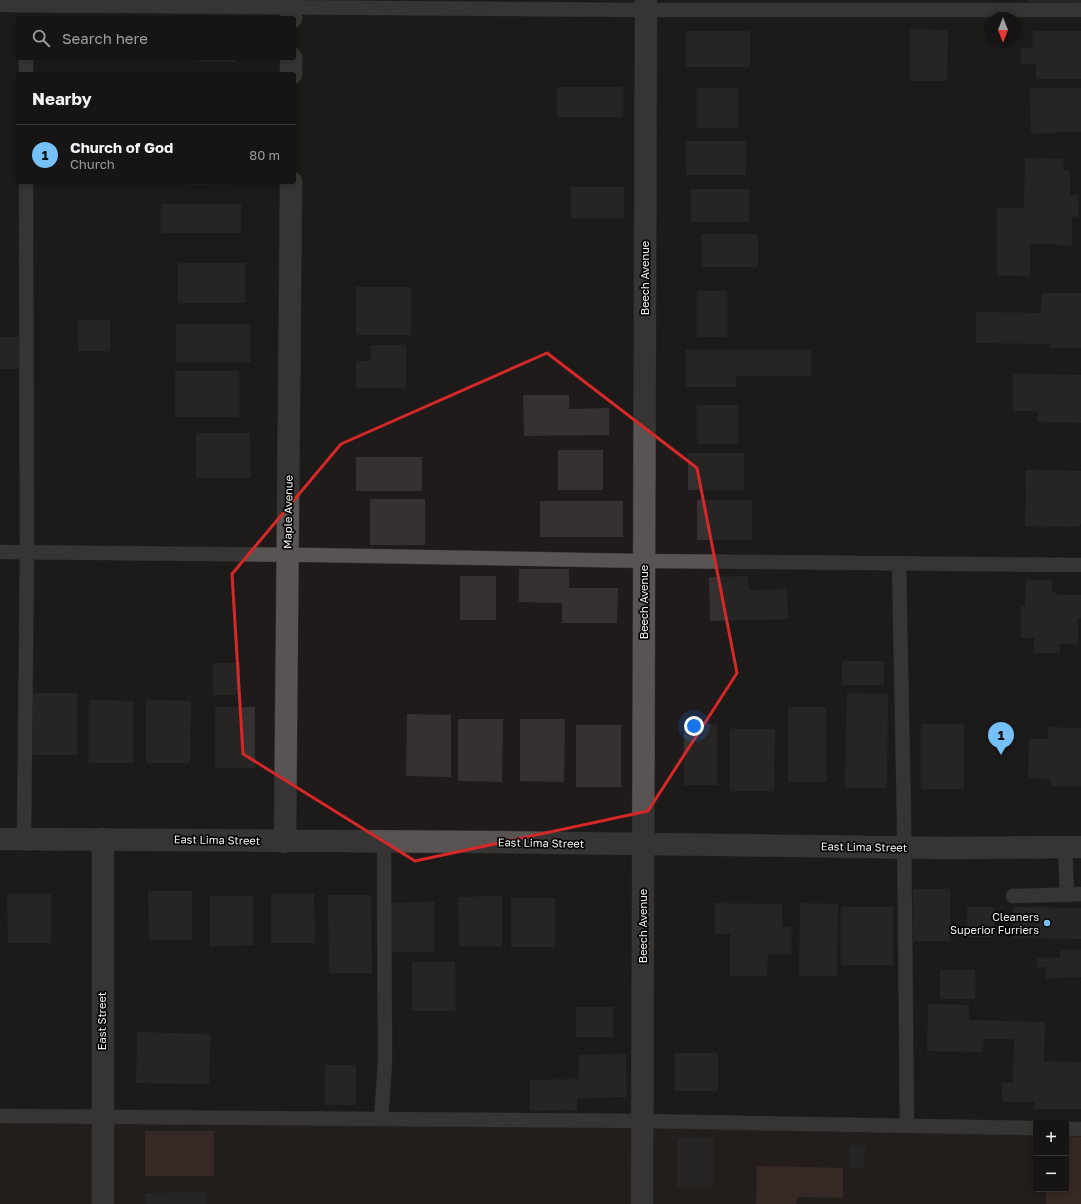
<!DOCTYPE html>
<html lang="en">
<head>
<meta charset="utf-8">
<style>
  body { margin:0; font-family:"Golos Text",sans-serif; background:#232122; color:#f1f3f6 }
  .controls { position:absolute; right:12px; bottom:12px; display:grid; overflow:hidden; border-radius:4px; box-shadow:0 2px 6px #0003 }
  .controls button { width:36px; height:36px; display:grid; place-items:center; padding:0; border:0; border-bottom:1px solid #353334; background:#161414; color:#f1f3f6; font:20px sans-serif }
  .compass { position:absolute; left:985px; top:12px; width:36px; height:36px; border-radius:50%; background:#161414; box-shadow:0 2px 6px #0003; rotate:180deg }
  .you { position:absolute; left:694px; top:726px; width:14px; height:14px; margin:-10px; border:3px solid #fff; border-radius:50%; background:#1a73e8; box-shadow:0 0 0 6px #1a73e833 }
  .badge { display:grid; place-items:center; width:26px; height:26px; border-radius:50%; background:#75c0f6; color:#111; font-size:13px; font-weight:700 }
  .pin { position:absolute; translate:-50% -33px; filter:drop-shadow(0 1px 2px #0008) }
  .pin::after { content:''; position:absolute; top:21px; width:14px; height:12px; background:inherit; clip-path:polygon(0 0,100% 0,50% 100%) }
  .list { margin:0; padding:0; list-style:none }
  h2 { display:flex; justify-content:space-between; align-items:center; height:52px; margin:0; padding:0 16px; font-size:17px }
  h2 small { font-size:13px; font-weight:400; color:#9e9ea0 }
  .list li { display:grid; grid-template-columns:26px 1fr auto; gap:12px; align-items:center; box-sizing:border-box; height:60px; padding:0 16px; border-top:1px solid #353334 }
  .list b { display:block; font-size:15px; white-space:nowrap }
  .list p { margin:0; font-size:13px; white-space:nowrap; color:#9e9ea0 }
  .list em { font-size:13px; font-style:normal; color:#9e9ea0 }
  .icon { flex:none; width:22px; height:22px; fill:none; stroke:currentColor; stroke-width:2; stroke-linecap:round; stroke-linejoin:round }
  .map { position:relative; flex:none; width:1081px; height:1204px; overflow:hidden }
  .search { position:absolute; background:#161414; box-shadow:0 2px 6px #0003; left:16px; top:16px; width:280px; height:44px; display:flex; align-items:center; gap:10px; box-sizing:border-box; padding:0 14px; border-radius:4px; color:#9e9ea0; font-size:15px }
  .panel { position:absolute; background:#161414; box-shadow:0 2px 6px #0003; left:16px; top:72px; width:280px; height:112px; border-radius:4px }
  .map>svg:first-child { display:block }
  .built { fill:#2c2220 }
  .green { fill:#563832 }
  .building { fill:#343130 }
  .lines { fill:none; stroke-linecap:round; stroke-linejoin:round }
  .lane-casing { stroke:#373534; stroke-width:15 }
  .street-casing { stroke:#373534; stroke-width:23 }
  .secondary-casing { stroke:#373534; stroke-width:23 }
  .lane { stroke:#585453; stroke-width:14 }
  .street { stroke:#585453; stroke-width:22 }
  .secondary { stroke:#585453; stroke-width:22 }
  .marked { fill:none; stroke:#d62828; stroke-width:3; stroke-linejoin:round }
  .poi-dot { fill:#75c0f6; stroke:#070606; stroke-width:1.5 }
  .labels { text-anchor:middle; stroke-width:3.5; stroke-linejoin:round; paint-order:stroke }
  .street-label { font-size:11px; fill:#f1efee; stroke:#070606 }
  .poi-label { font-size:11px; fill:#f1efee; stroke:#070606; text-anchor:end }
</style>
</head>
<body>
<div class="map">
<svg width="1081" height="1204" viewBox="0 0 1081 1204">
  <rect width="100%" height="100%" fill="#1e1b1a"/>
  <path class="built" d="M0,1115L1036,1129V1189H1066V1129H1081V1204H0Z"/>
  <path class="green" d="M145,1131H214V1176H145Z
    M1066,1137H1081V1204H1046V1189H1066Z
    M757,1166L843,1168V1198L797,1197L796,1204H756Z"/>
  <path class="building" d="M1028,0H1081V3L1028,2Z
    M910,29L948,30L947,81H910Z
    M686,31H750V67H686Z
    M1033,31H1081V79H1036V64H1021V48H1033Z
    M198,58H236V62H198Z
    M557,87H623V117H557Z
    M697,88H738V128H697Z
    M1030,88H1081V132L1031,133Z
    M686,141H746V175H686Z
    M1025,158L1063,159V170H1070V195H1079L1078,217H1072V245L1030,244V276L997,275V208H1024Z
    M188,182H244V184L188,185Z
    M571,187H624V218H571Z
    M691,189H749V222H691Z
    M161,204H241V233H161Z
    M702,234H758V267H702Z
    M178,263H245V303H178Z
    M356,287H411V335H356Z
    M697,291H727V337H697Z
    M1042,293H1081V348H1049V344L976,343V312L1041,313Z
    M78,320H110V351H78Z
    M176,324H250V362H176Z
    M0,337H20V369H0Z
    M371,345H406V388H356V361H371Z
    M686,350H811V376H736V387H686Z
    M175,371H239V417H175Z
    M1013,374L1081,375V423L1038,422V411H1013Z
    M523,395H569V409L609,408V435L524,436Z
    M697,405H738V444H697Z
    M196,433H250V478H196Z
    M558,450H603V490H558Z
    M688,453H744V490H688Z
    M356,457H422V491H356Z
    M1026,470L1081,471V523L1078,527L1025,526Z
    M370,499H425V545H370Z
    M697,500H752V540H697Z
    M540,501H623V537H540Z
    M519,569H569V588H618L617,623H562V603L519,602Z
    M460,576H496V620H460Z
    M748,576L749,590L787,589L788,619L710,621L709,577Z
    M1026,580H1052V590L1059,595H1081V618H1078V644H1060V653H1034V638H1021V606H1025Z
    M842,661H884V685H842Z
    M213,663H240V695H213Z
    M33,693H77V755H32Z
    M847,693L888,694L887,788H845Z
    M89,700L133,701V763H89Z
    M146,700L191,701L190,763H146Z
    M215,707H255V768H215Z
    M788,707H826V782H788Z
    M407,714L451,715V777L406,776Z
    M458,719H503L502,782L458,781Z
    M520,719H565L564,782L520,781Z
    M684,724H717V785H684Z
    M921,724H964V789H921Z
    M576,725H621V787H576Z
    M1048,727L1081,728V786H1051V779L1028,778L1029,739H1048Z
    M730,729H775L774,791H730Z
    M913,889H950V941H913Z
    M148,891H192V940H149Z
    M7,894H51V943H8Z
    M271,894H314L315,943H271Z
    M328,895H371L372,973H329Z
    M210,896H253V945L210,946Z
    M502,896V946H459L458,897Z
    M511,898H555V947H511Z
    M434,902V952H390V903Z
    M715,903L782,904V927H791V954H768L767,976H730V934H715Z
    M800,903L838,904L837,976H799Z
    M841,907H893V965H841Z
    M967,907H994V937H967Z
    M1013,907L1081,908V939L1012,938Z
    M1060,950H1081V977L1046,978V967H1037V958H1060Z
    M412,962H455V1011H412Z
    M940,970H975V999H940Z
    M928,1004L969,1005V1020L1045,1022L1044,1061L1081,1062V1109H1034V1102H1002V1082L1013,1083L1014,1039H983V1052L927,1051Z
    M576,1007H613V1037H576Z
    M137,1032L210,1034L209,1084L136,1083Z
    M675,1053H718V1091H675Z
    M626,1054L627,1097L577,1098V1110L530,1111V1080L579,1079V1055Z
    M325,1065H356V1105H325Z
    M677,1138H713V1187H677Z
    M850,1145H865L864,1168H849Z
    M207,1192V1204H145V1193Z"/>
  <g class="lines">
    <g class="lane-casing">
      <path id="lane" d="M0,5L646,10H1081
        M26,58V74
        M0,552L311,555L644,561L1081,565
        M899,563L904,820L907,1126
        M24,839L27,553L26,182
        M1065,847L1067,895
        M1013,896L1081,894
        M0,1116L642,1121L1036,1128
        M381,1119L385,1063L384,842
        M1066,1129H1081"/>
    </g>
    <g class="street-casing">
      <path id="street" d="M291,0V18
        M291,58V74
        M0,839L497,842L947,848L1081,847
        M285,842L291,182"/>
    </g>
    <g class="secondary-casing">
      <path id="secondary" d="M103,839V1204
        M642,1204L646,0"/>
    </g>
    <use href="#lane" class="lane"/>
    <use href="#street" class="street"/>
    <use href="#secondary" class="secondary"/>
  </g>
  <path d="M0 0H1081V1204H0ZM547,353L697,468L737,673L648,811L415,861L243,754L232,574L341,444Z" fill="#1e1b1a" fill-opacity=".55" fill-rule="evenodd"/>
  <path class="marked" d="M547,353L697,468L737,673L648,811L415,861L243,754L232,574L341,444Z"/>
  <circle class="poi-dot" cx="1047" cy="923" r="4"/>
  <g class="labels">
    <g class="street-label">
      <text transform="translate(645 278) rotate(-90)" y="4">Beech Avenue</text>
      <text transform="translate(288 512) rotate(-89)" y="4">Maple Avenue</text>
      <text transform="translate(644 602) rotate(-90)" y="4">Beech Avenue</text>
      <text transform="translate(217 840) rotate(1)" y="4">East Lima Street</text>
      <text transform="translate(541 843) rotate(1)" y="4">East Lima Street</text>
      <text transform="translate(864 847) rotate(1)" y="4">East Lima Street</text>
      <text transform="translate(643 926) rotate(-90)" y="4">Beech Avenue</text>
      <text transform="translate(102 1021) rotate(-90)" y="4">East Street</text>
    </g>
    <g class="poi-label">
      <text x="1039" y="921">Cleaners<tspan x="1039" dy="13">Superior Furriers</tspan></text>
    </g>
  </g>
</svg>
<div class="controls">
<button>+</button>
<button>−</button>
</div>
<svg class="compass" viewBox="-18 -18 36 36"><path d="M0-13l5 13h-10z" fill="#e53935"/><path d="M0 13l5-13h-10z" fill="#9e9ea0"/></svg>
<div class="you"></div>
<div class="pin badge" style="left:1001px;top:755px">1</div>
<div class="search"><svg class="icon" aria-label="search" viewBox="0 0 24 24"><circle cx="10" cy="10" r="6"/><path d="M15 15l6 6"/></svg>Search here</div>
<section class="panel">
<h2>Nearby<small></small></h2>
<ul class="list">
<li><span class="badge">1</span><div><b>Church of God</b><p>Church</p></div><em>80 m</em></li>
</ul>
</section>
</div>
</body>
</html>
